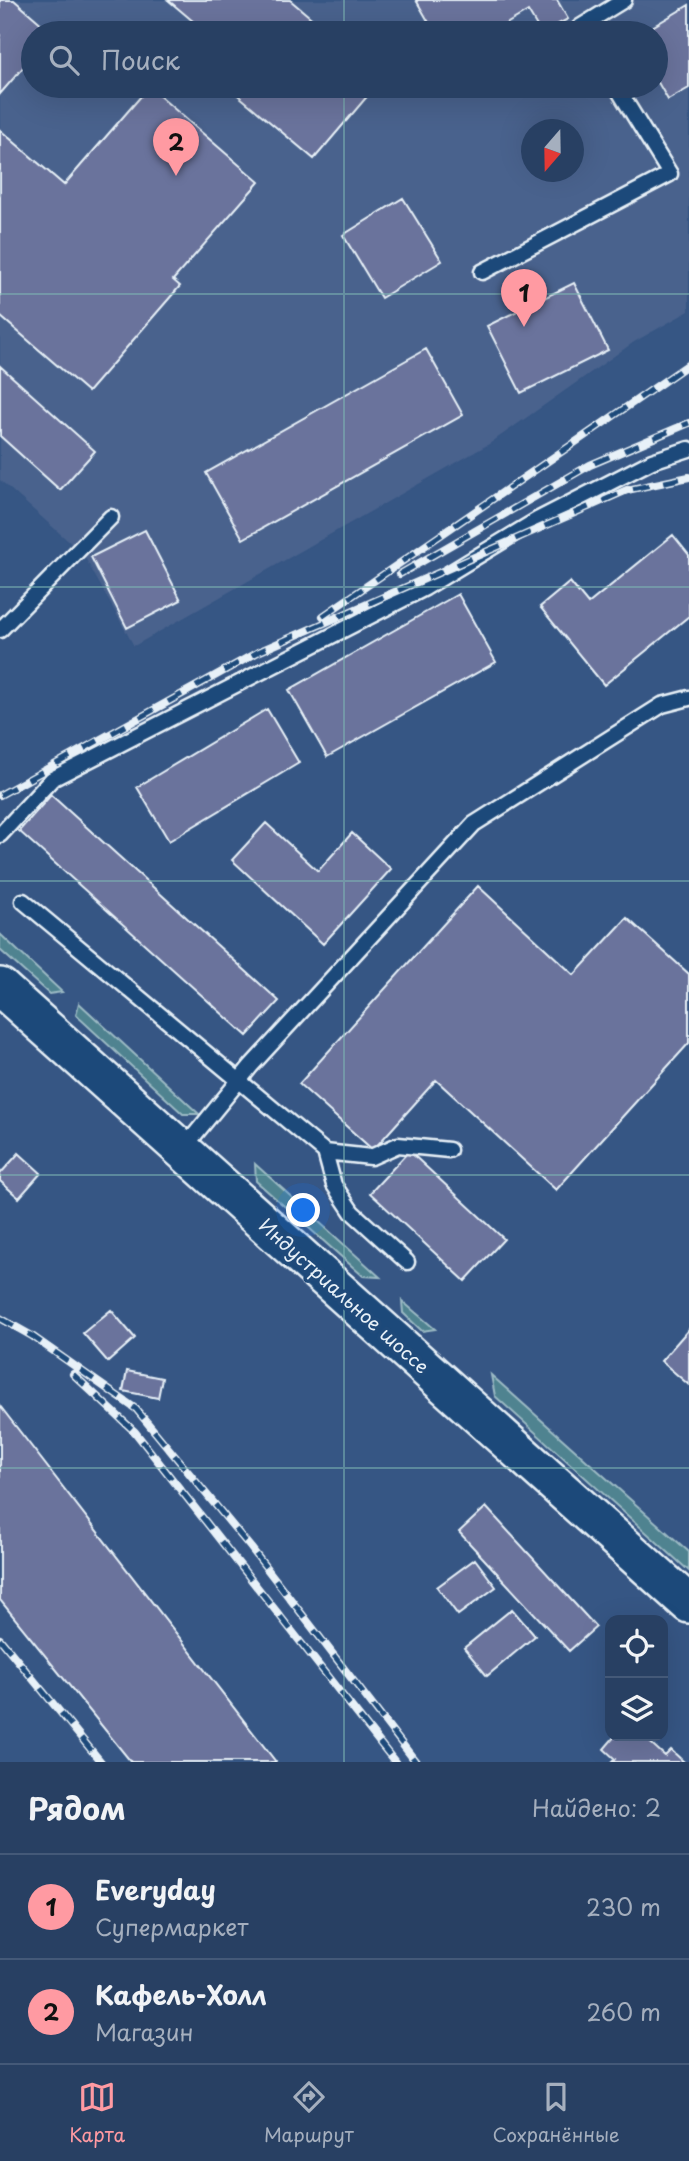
<!DOCTYPE html>
<html lang="ru">
<head>
<meta charset="utf-8">
<style>
  body { margin:0; font-family:"Playpen Sans",sans-serif; background:#304769; color:#f1f3f6 }
  .controls { position:absolute; right:21px; bottom:21px; display:grid; overflow:hidden; border-radius:14px; box-shadow:0 7px 28px #0002 }
  .controls button { width:63px; height:63px; display:grid; place-items:center; padding:0; border:0; border-bottom:2px solid #445978; background:#284063; color:#f1f3f6; font:35px sans-serif }
  .compass { position:absolute; left:521px; top:119px; width:63px; height:63px; border-radius:50%; background:#284063; box-shadow:0 7px 28px #0002; rotate:200deg }
  .you { position:absolute; left:304px; top:1211px; width:24px; height:24px; margin:-18px; border:5px solid #fff; border-radius:50%; background:#1a73e8; box-shadow:0 0 0 10px #1a73e833 }
  .badge { display:grid; place-items:center; width:46px; height:46px; border-radius:50%; background:#ff9aa2; color:#111; font-size:23px; font-weight:700 }
  .pin { position:absolute; translate:-50% -58px; filter:drop-shadow(0 2px 4px #0008) }
  .pin::after { content:''; position:absolute; top:37px; width:24px; height:21px; background:inherit; clip-path:polygon(0 0,100% 0,50% 100%) }
  .list { margin:0; padding:0; list-style:none }
  h2 { display:flex; justify-content:space-between; align-items:center; height:91px; margin:0; padding:0 28px; font-size:30px }
  h2 small { font-size:23px; font-weight:400; color:#a5afbe }
  .list li { display:grid; grid-template-columns:46px 1fr auto; gap:21px; align-items:center; box-sizing:border-box; height:105px; padding:0 28px; border-top:2px solid #445978 }
  .list b { display:block; font-size:26px; white-space:nowrap }
  .list p { margin:0; font-size:23px; white-space:nowrap; color:#a5afbe }
  .list em { font-size:23px; font-style:normal; color:#a5afbe }
  .icon { flex:none; width:38px; height:38px; fill:none; stroke:currentColor; stroke-width:2; stroke-linecap:round; stroke-linejoin:round }
  .map { position:relative; flex:none; width:689px; height:1762px; overflow:hidden }
  .search { position:absolute; background:#284063; box-shadow:0 7px 28px #0002; left:21px; right:21px; top:21px; height:77px; display:flex; align-items:center; gap:18px; box-sizing:border-box; padding:0 24px; border-radius:38px; color:#a5afbe; font-size:26px }
  .sheet { height:301px; background:#284063 }
  nav { display:flex; justify-content:space-around; align-items:center; box-sizing:border-box; height:98px; border-top:2px solid #445978; background:#284063; font-size:19px; color:#a5afbe }
  nav a { display:grid; justify-items:center; gap:4px }
  nav .on { color:#ff9aa2 }
  .map>svg:first-child { display:block }
  .built { fill:#49628d; fill-rule:evenodd }
  .green { fill:#4f8390; stroke:#9cbac4; stroke-width:2 }
  .building { fill:#6a739c; stroke:#e8f1f8; stroke-width:2 }
  .lines { fill:none; stroke-linecap:round; stroke-linejoin:round }
  .lane-casing { stroke:#e8f1f8; stroke-width:19 }
  .secondary-casing { stroke:#e8f1f8; stroke-width:42 }
  .lane { stroke:#1f4a7a; stroke-width:14 }
  .secondary { stroke:#1f4a7a; stroke-width:37 }
  .rail-casing { stroke:#e8f1f8; stroke-width:8 }
  .rail { stroke:#1f4a7a; stroke-width:5; stroke-dasharray:16; stroke-linecap:butt }
  .grid { fill:none; stroke:#7cb4b3; stroke-width:2; stroke-opacity:0.55 }
  .labels { text-anchor:middle; stroke-width:7; stroke-linejoin:round; paint-order:stroke }
  .street-label { font-size:19px; fill:#e8f1f8; stroke:#1f4a7a }
</style>
</head>
<body>
<div class="map">
<svg width="689" height="1762" viewBox="0 0 689 1762">
  <rect width="100%" height="100%" fill="#365684"/>
  <filter id="ink" filterUnits="userSpaceOnUse"><feTurbulence type="fractalNoise" baseFrequency=".0143" numOctaves="2"/><feDisplacementMap in="SourceGraphic" scale="14" xChannelSelector="R" yChannelSelector="G"/><feConvolveMatrix kernelMatrix="1 2 1 2 8 2 1 2 1" color-interpolation-filters="sRGB"/></filter>
  <g filter="url(#ink)">
    <path class="built" d="M0,0H689V311L634,342L489,444L134,646L83,554L0,480ZM33,33H656V86H33ZM532,130H574V172H532Z"/>
    <path class="green" d="M0,934L62,992L49,994L0,950Z
      M79,1003L199,1114H183L76,1015Z
      M255,1164L380,1277L363,1276L256,1181Z
      M402,1301L435,1329L422,1331L403,1313Z
      M491,1375L689,1552V1571L495,1396Z"/>
    <path class="building" d="M0,0H14L52,33H33V56L0,94Z
      M168,0H290L329,33H207Z
      M416,0H557L568,19L541,33L528,11L491,33H435Z
      M689,5V88L668,100L656,79V33H642Z
      M227,86H376L314,159Z
      M149,87L259,182L173,280L180,286L88,392L0,316V130L64,185Z
      M403,198L442,261L381,298L343,235Z
      M574,283L608,350L521,393L487,326Z
      M426,349L463,415L243,539L206,473Z
      M0,366L95,451L60,490L0,436Z
      M145,530L181,600L127,628L91,557Z
      M673,535L689,555V616L604,685L540,607L570,582L588,604Z
      M458,594L496,662L327,757L289,690Z
      M267,709L299,763L169,841L137,787Z
      M51,795L279,1001L247,1036L19,831Z
      M266,823L318,871L352,833L391,869L323,944L232,860Z
      M478,886L574,975L627,918L689,974V1043L556,1190L436,1080L373,1150L299,1084Z
      M409,1151L504,1239L465,1281L370,1193Z
      M19,1153L41,1173L19,1198L0,1181V1174Z
      M111,1310L135,1338L108,1362L83,1333Z
      M689,1329V1385L661,1361Z
      M127,1371L162,1378L158,1398L123,1391Z
      M0,1406L276,1762H131L0,1600Z
      M486,1507L596,1627L569,1651L459,1532Z
      M475,1559L496,1587L458,1615L437,1587Z
      M512,1609L535,1636L487,1676L464,1648Z
      M615,1736H643L665,1756L671,1750L684,1762H612L615,1759L604,1749Z"/>
    <g class="lines">
      <g class="lane-casing">
        <path id="lane" d="M584,33L580,27L624,0
          M482,272L670,174L616,86
          M0,630L111,517
          M0,835L52,779L425,588L537,520L652,461L689,449
          M23,901L325,1152L334,1185L352,1212L407,1262
          M183,1149L251,1066L474,824L662,705L689,698
          M325,1152L371,1157L398,1145L449,1150"/>
      </g>
      <g class="secondary-casing">
        <path id="secondary" d="M0,987L689,1604"/>
      </g>
      <use href="#lane" class="lane"/>
      <use href="#secondary" class="secondary"/>
      <g class="rail-casing">
        <path id="rail" d="M400,574L590,465L689,423
          M323,616L689,364
          M0,795L258,652L627,490L689,477
          M0,1318L32,1336L136,1409L251,1548L416,1762
          M73,1374L135,1432L395,1762
          M0,1639L101,1762"/>
      </g>
      <use href="#rail" class="rail"/>
    </g>
  </g>
  <path class="grid" d="M344,0V33M344,86V1762M0,294H689M0,587H689M0,881H689M0,1175H689M0,1468H689"/>
  <g class="labels">
    <g class="street-label">
      <text transform="translate(344 1296) rotate(42)" y="7">Индустриальное шоссе</text>
    </g>
  </g>
</svg>
<div class="controls">
<button><svg class="icon" aria-label="locate" viewBox="0 0 24 24"><circle cx="12" cy="12" r="6"/><path d="M12 2v4M12 18v4M2 12h4M18 12h4"/></svg></button>
<button><svg class="icon" aria-label="layers" viewBox="0 0 24 24"><path d="M12 4l9 5-9 5-9-5zM3 14l9 5 9-5"/></svg></button>
</div>
<svg class="compass" viewBox="-18 -18 36 36"><path d="M0-13l5 13h-10z" fill="#e53935"/><path d="M0 13l5-13h-10z" fill="#a5afbe"/></svg>
<div class="you"></div>
<div class="pin badge" style="left:524px;top:327px">1</div>
<div class="pin badge" style="left:176px;top:176px">2</div>
<div class="search"><svg class="icon" aria-label="search" viewBox="0 0 24 24"><circle cx="10" cy="10" r="6"/><path d="M15 15l6 6"/></svg>Поиск</div>
</div>
<section class="sheet">
<h2>Рядом<small>Найдено: 2</small></h2>
<ul class="list">
<li><span class="badge">1</span><div><b>Everyday</b><p>Супермаркет</p></div><em>230 m</em></li>
<li><span class="badge">2</span><div><b>Кафель-Холл</b><p>Магазин</p></div><em>260 m</em></li>
</ul>
</section>
<nav>
<a class="on"><svg class="icon" aria-label="map" viewBox="0 0 24 24"><path d="M3 6l6-2 6 2 6-2v14l-6 2-6-2-6 2zM9 4v14M15 6v14"/></svg>Карта</a>
<a><svg class="icon" aria-label="directions" viewBox="0 0 24 24"><path d="M12 3l9 9-9 9-9-9zM9 14v-3h6M13 9l2 2-2 2"/></svg>Маршрут</a>
<a><svg class="icon" aria-label="saved" viewBox="0 0 24 24"><path d="M7 4h10v16l-5-4-5 4z"/></svg>Сохранённые</a>
</nav>
</body>
</html>
